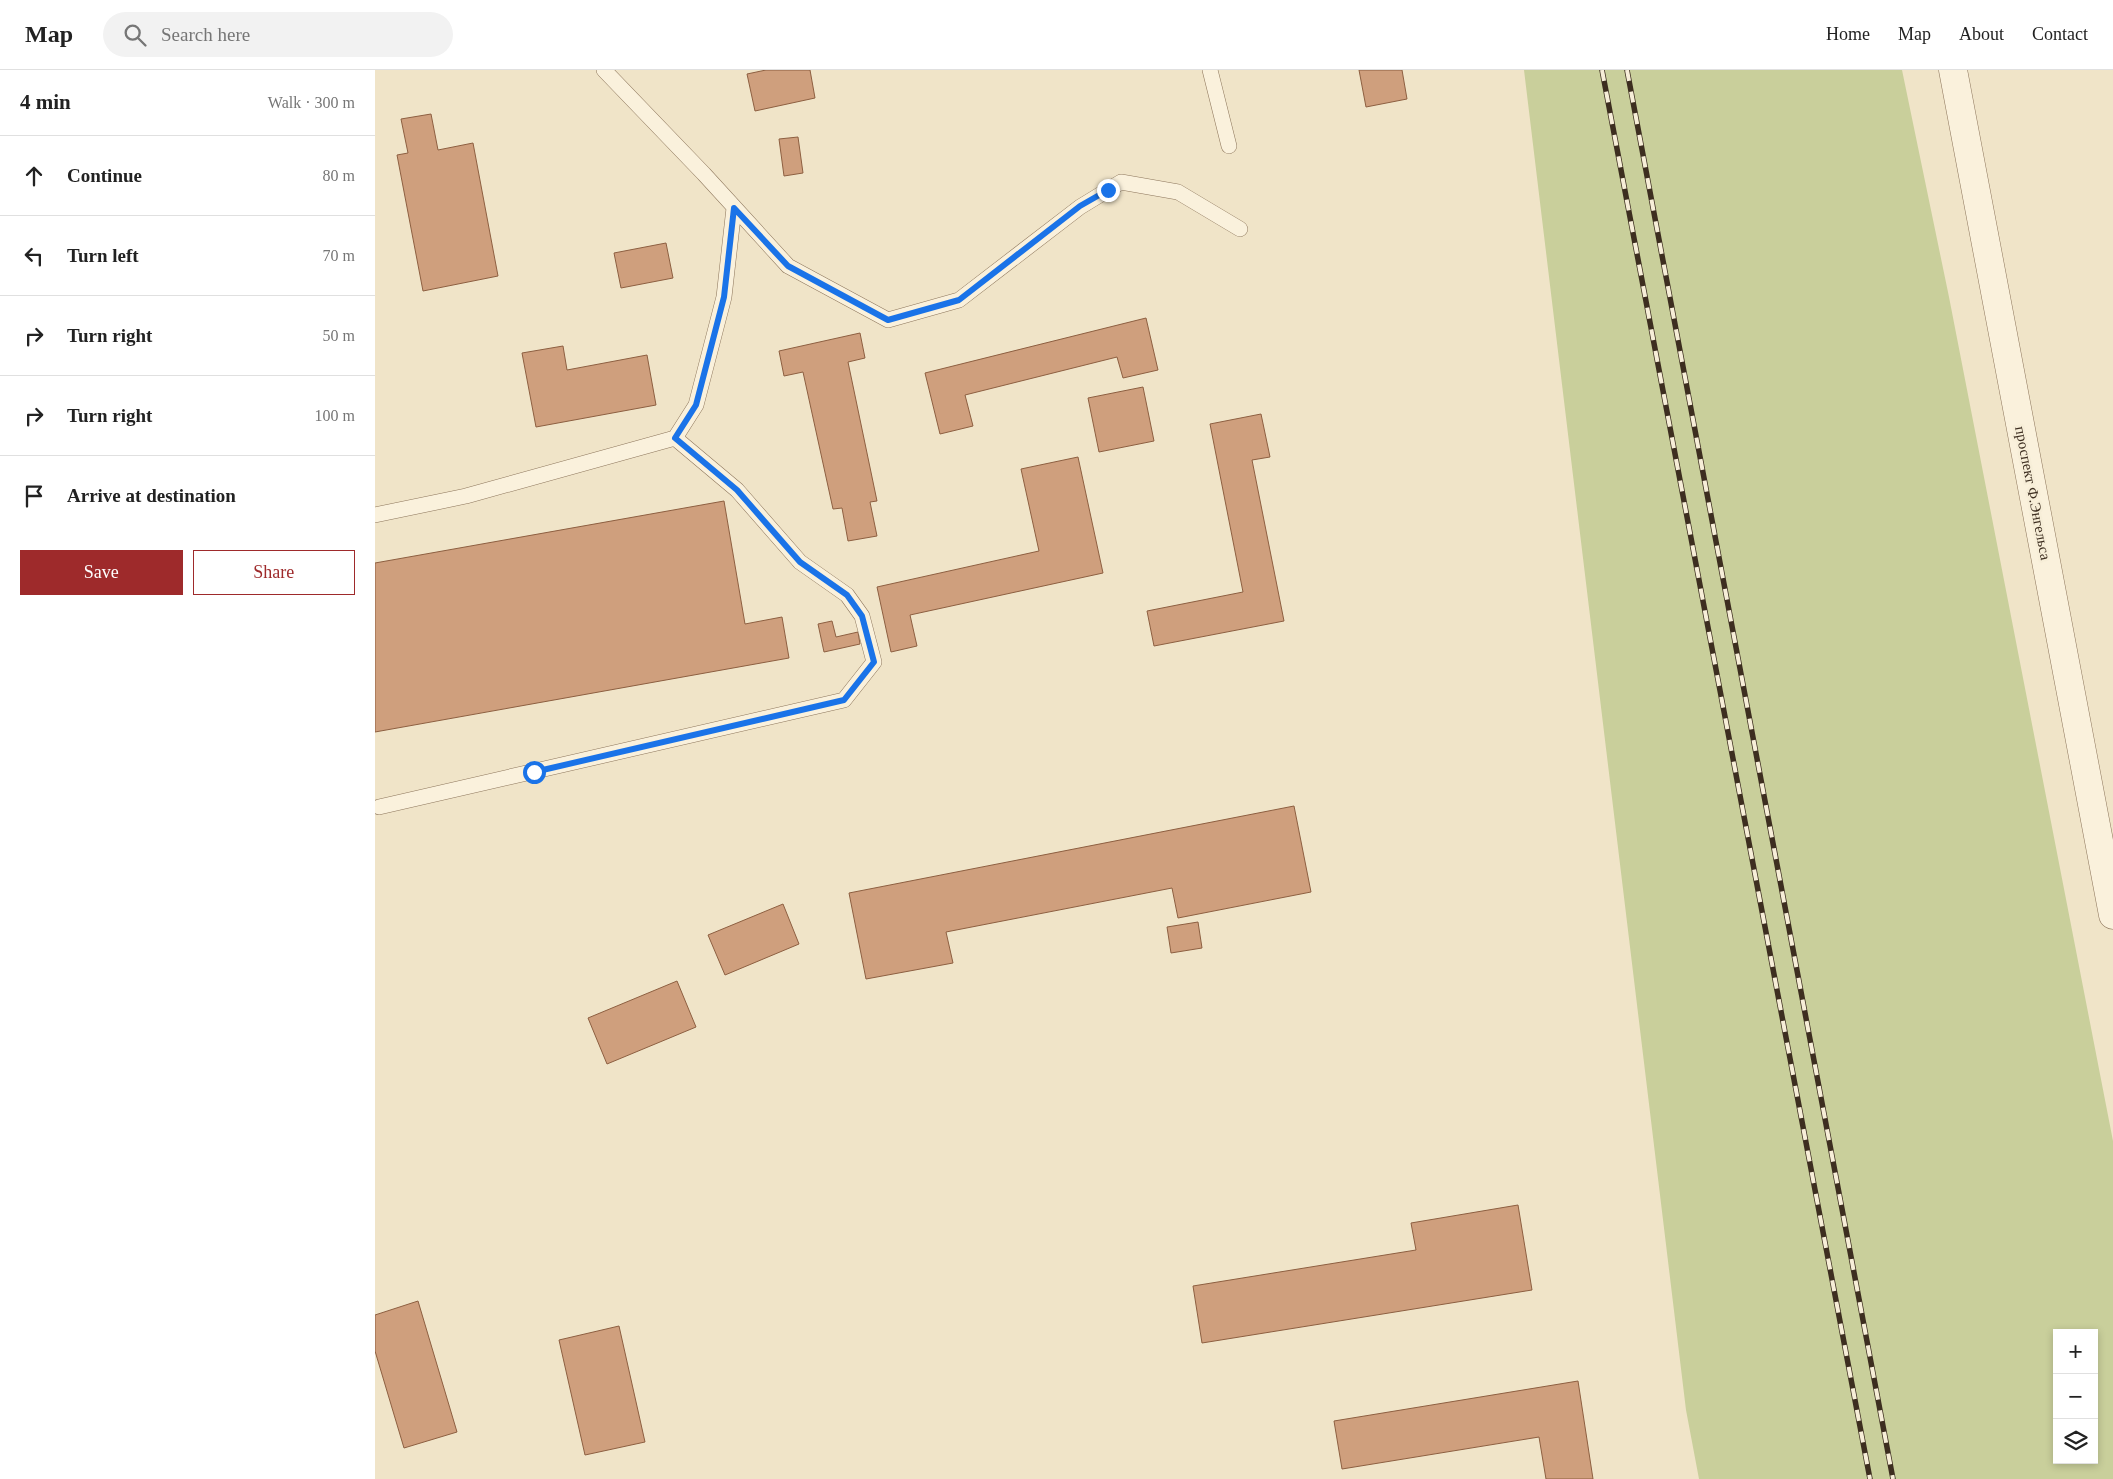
<!DOCTYPE html>
<html lang="en">
<head>
<meta charset="utf-8">
<style>
  body { margin:0; font-family:"Times New Roman",serif; background:#f2f2f2; color:#222 }
  .controls { position:absolute; right:15px; bottom:15px; display:grid; overflow:hidden; border-radius:0px; box-shadow:0 2px 8px #0003 }
  .controls button { width:45px; height:45px; display:grid; place-items:center; padding:0; border:0; border-bottom:1px solid #e0e0e0; background:#fff; color:#222; font:25px sans-serif }
  .stop { position:absolute; width:15px; height:15px; margin:-11px; border:4px solid #1a73e8; border-radius:50%; background:#fff }
  .stop.end { background:#1a73e8; border-color:#fff; box-shadow:0 1px 5px #0008 }
  .list { margin:0; padding:0; list-style:none }
  h2 { display:flex; justify-content:space-between; align-items:center; height:65px; margin:0; padding:0 20px; font-size:21px }
  h2 small { font-size:16px; font-weight:400; color:#767676 }
  .list li { display:grid; grid-template-columns:32px 1fr auto; gap:15px; align-items:center; box-sizing:border-box; height:80px; padding:0 20px; border-top:1px solid #e0e0e0 }
  .list b { display:block; font-size:19px; white-space:nowrap }
  .list em { font-size:16px; font-style:normal; color:#767676 }
  .actions { display:flex; gap:10px; padding:15px 20px }
  .actions a { flex:1; padding:11px 0; border:1px solid #9e2a2b; border-radius:0px; text-align:center; font-size:18px; color:#9e2a2b }
  .actions .main { background:#9e2a2b; color:#fff }
  .icon { flex:none; width:28px; height:28px; fill:none; stroke:currentColor; stroke-width:2; stroke-linecap:round; stroke-linejoin:round }
  .map { position:relative; flex:none; width:1738px; height:1409px; overflow:hidden }
  header { display:flex; align-items:center; gap:30px; box-sizing:border-box; height:70px; padding:0 25px; background:#fff; border-bottom:1px solid #e0e0e0 }
  header strong { font-size:24px }
  nav { display:flex; gap:28px; margin-inline-start:auto; font-size:18px }
  .search { width:350px; height:45px; background:#f2f2f2; display:flex; align-items:center; gap:12px; box-sizing:border-box; padding:0 18px; border-radius:28px; color:#767676; font-size:19px }
  main { display:flex }
  aside { flex:1; background:#fff }
  .map>svg:first-child { display:block }
  .green { fill:#c9cf9b; fill-rule:evenodd }
  .building { fill:#cf9f7d; stroke:#8d5f41 }
  .lines { fill:none; stroke-linecap:round; stroke-linejoin:round }
  .service-casing { stroke:#8d765c; stroke-width:16 }
  .tertiary-casing { stroke:#8d765c; stroke-width:29 }
  .service { stroke:#faf1dc; stroke-width:15 }
  .tertiary { stroke:#faf1dc; stroke-width:28 }
  .rail-casing { stroke:#3d2e20; stroke-width:5.5 }
  .rail { stroke:#f7eed8; stroke-width:4; stroke-dasharray:11; stroke-linecap:butt }
  .route { stroke:#1a73e8; stroke-width:6 }
  .labels { text-anchor:middle; stroke-width:5; stroke-linejoin:round; paint-order:stroke }
  .street-label { font-size:15px; fill:#3d2e20; stroke:#f7eed8 }
</style>
</head>
<body>
<header>
<strong>Map</strong>
<div class="search"><svg class="icon" aria-label="search" viewBox="0 0 24 24"><circle cx="10" cy="10" r="6"/><path d="M15 15l6 6"/></svg>Search here</div>
<nav><a>Home</a><a>Map</a><a>About</a><a>Contact</a></nav>
</header>
<main>
<aside>
<h2>4 min<small>Walk · 300 m</small></h2>
<ul class="list">
<li><svg class="icon" aria-label="ahead" viewBox="0 0 24 24"><path d="M12 20V5M6 11l6-6 6 6"/></svg><div><b>Continue</b></div><em>80 m</em></li>
<li><svg class="icon" aria-label="left" viewBox="0 0 24 24"><path d="M17 20v-9H6M10 6l-5 5 5 5"/></svg><div><b>Turn left</b></div><em>70 m</em></li>
<li><svg class="icon" aria-label="right" viewBox="0 0 24 24"><path d="M7 20v-9h11M14 6l5 5-5 5"/></svg><div><b>Turn right</b></div><em>50 m</em></li>
<li><svg class="icon" aria-label="right" viewBox="0 0 24 24"><path d="M7 20v-9h11M14 6l5 5-5 5"/></svg><div><b>Turn right</b></div><em>100 m</em></li>
<li><svg class="icon" aria-label="arrive" viewBox="0 0 24 24"><path d="M6 21V4h12l-3 4 3 4H6"/></svg><div><b>Arrive at destination</b></div></li>
</ul>
<div class="actions"><a class="main">Save</a><a>Share</a></div>
</aside>
<div class="map">
<svg width="1738" height="1409" viewBox="0 0 1738 1409">
  <rect width="100%" height="100%" fill="#f0e4c8"/>
  <path class="green" d="M1149,0H1527L1574,227L1738,1071V1409H1324L1311,1340ZM1682,1263H1719V1390H1682Z"/>
  <path class="building" d="M391,0H435L440,28L380,41L372,4Z
    M984,0H1027L1032,29L991,37Z
    M56,44L63,80L98,73L123,206L48,221L22,85L33,83L26,49Z
    M423,67L428,103L409,106L404,69Z
    M291,173L298,208L246,218L239,183Z
    M771,248L783,300L748,308L742,287L590,325L598,356L565,364L550,303Z
    M485,263L490,288L473,292L502,431L495,432L502,466L473,471L467,438L458,439L428,302L409,306L404,281Z
    M188,276L192,300L272,285L281,335L161,357L147,283Z
    M768,317L779,371L724,382L713,328Z
    M886,344L895,387L877,390L909,551L779,576L772,541L868,522L835,354Z
    M703,387L728,503L535,545L542,576L516,582L502,517L664,481L646,399Z
    M349,431L370,554L407,547L414,588L0,662V493Z
    M457,551L461,567L483,562L485,574L449,582L443,554Z
    M919,736L936,822L803,848L797,818L571,862L578,893L491,909L474,823Z
    M408,834L424,874L350,905L333,865Z
    M823,852L827,878L796,883L792,857Z
    M302,911L321,957L232,994L213,948Z
    M1143,1135L1157,1220L827,1273L818,1216L1041,1180L1036,1153Z
    M43,1231L82,1362L29,1378L0,1281V1245Z
    M244,1256L270,1372L210,1385L184,1270Z
    M1203,1311L1218,1409H1171L1164,1367L967,1399L959,1351Z"/>
  <g class="lines">
    <g class="service-casing">
      <path id="service" d="M229,0L329,104L413,196L513,250L584,230L705,137L746,112L803,122L865,159
        M835,0L854,76
        M0,445L91,426L300,368L321,335L349,227L359,138
        M4,737L469,630L499,592L487,546L472,525L425,492L362,420L300,368"/>
    </g>
    <g class="tertiary-casing">
      <path id="tertiary" d="M1578,0L1738,845"/>
    </g>
    <use href="#service" class="service"/>
    <use href="#tertiary" class="tertiary"/>
    <g class="rail-casing">
      <path id="rail" d="M1227,0L1495,1409
        M1252,0L1518,1409"/>
    </g>
    <use href="#rail" class="rail"/>
  </g>
  <g class="lines">
    <path class="route" d="M159,702L469,630L499,592L487,546L472,525L425,492L362,420L300,368L321,335L349,227L359,138L413,196L513,250L584,230L705,136L733,120"/>
  </g>
  <g class="labels">
    <g class="street-label">
      <text transform="translate(1658 423) rotate(79)" y="5">проспект Ф.Энгельса</text>
    </g>
  </g>
</svg>
<div class="controls">
<button>+</button>
<button>−</button>
<button><svg class="icon" aria-label="layers" viewBox="0 0 24 24"><path d="M12 4l9 5-9 5-9-5zM3 14l9 5 9-5"/></svg></button>
</div>
<div class="stop" style="left:159px;top:702px"></div>
<div class="stop end" style="left:733px;top:120px"></div>
</div>
</main>
</body>
</html>
